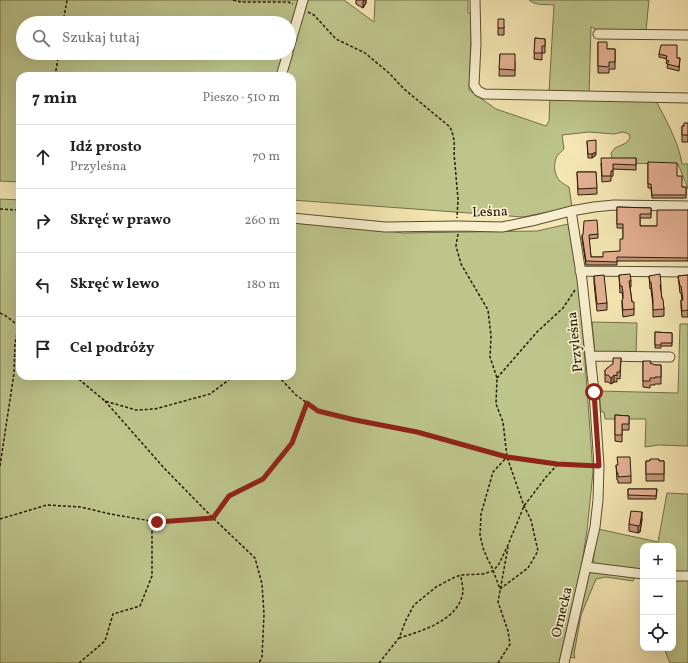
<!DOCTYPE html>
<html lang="pl">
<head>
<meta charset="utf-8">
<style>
  body { margin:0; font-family:Vollkorn,serif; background:#f2f2f2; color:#222 }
  .controls { position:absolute; right:12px; bottom:12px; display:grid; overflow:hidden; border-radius:8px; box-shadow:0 4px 16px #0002 }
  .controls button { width:36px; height:36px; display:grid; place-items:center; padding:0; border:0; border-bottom:1px solid #e0e0e0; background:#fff; color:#222; font:20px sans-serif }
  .stop { position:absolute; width:12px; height:12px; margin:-9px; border:3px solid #8f2418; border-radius:50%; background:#fff }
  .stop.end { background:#8f2418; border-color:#fff; box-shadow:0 1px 4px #0008 }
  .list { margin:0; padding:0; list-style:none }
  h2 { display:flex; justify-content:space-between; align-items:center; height:52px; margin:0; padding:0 16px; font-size:17px }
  h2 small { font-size:13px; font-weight:400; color:#767676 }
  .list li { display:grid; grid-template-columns:26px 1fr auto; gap:12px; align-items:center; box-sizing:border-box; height:64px; padding:0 16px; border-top:1px solid #e0e0e0 }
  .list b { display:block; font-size:15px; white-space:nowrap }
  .list p { margin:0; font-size:13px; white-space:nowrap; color:#767676 }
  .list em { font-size:13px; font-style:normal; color:#767676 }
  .icon { flex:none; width:22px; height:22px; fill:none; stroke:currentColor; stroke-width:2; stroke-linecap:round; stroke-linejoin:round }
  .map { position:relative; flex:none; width:688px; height:663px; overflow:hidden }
  .search { position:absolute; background:#fff; box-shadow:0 4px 16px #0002; left:16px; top:16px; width:280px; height:44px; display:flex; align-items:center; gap:10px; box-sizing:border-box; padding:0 14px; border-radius:22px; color:#767676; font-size:15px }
  .panel { position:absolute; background:#fff; box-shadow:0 4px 16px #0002; left:16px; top:72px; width:280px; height:308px; border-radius:12px }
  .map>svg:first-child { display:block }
  .green { fill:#bdc58b; stroke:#726f48 }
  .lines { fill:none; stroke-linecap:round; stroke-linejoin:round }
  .minor-casing { stroke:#5a4c30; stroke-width:11 }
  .path { stroke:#271904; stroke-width:1.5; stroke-dasharray:3 2; stroke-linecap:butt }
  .minor { stroke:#f8efce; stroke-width:9 }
  .wall { fill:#c6987f; stroke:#271904 }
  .shaded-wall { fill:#a17c68; stroke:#271904 }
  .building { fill:#e6b194; stroke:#271904 }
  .route { stroke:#8f2418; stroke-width:5 }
  .labels { text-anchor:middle; stroke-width:3.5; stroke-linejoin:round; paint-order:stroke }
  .street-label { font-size:14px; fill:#271904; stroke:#f8efce }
</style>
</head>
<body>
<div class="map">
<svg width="688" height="663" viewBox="0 0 688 663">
  <rect width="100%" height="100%" fill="#f5e7b3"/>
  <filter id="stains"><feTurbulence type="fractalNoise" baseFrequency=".005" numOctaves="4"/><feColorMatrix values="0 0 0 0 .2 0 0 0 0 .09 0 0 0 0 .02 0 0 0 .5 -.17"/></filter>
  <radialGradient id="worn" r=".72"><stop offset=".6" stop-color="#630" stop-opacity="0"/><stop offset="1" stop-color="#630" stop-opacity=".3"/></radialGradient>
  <path class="green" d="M0,0H298L289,31V23H23V53H283L277,76H20V182L0,181Z
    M307,0H344L374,22L375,0H468V13H472L469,90L496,109L546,126L549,121L550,97L655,99C665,118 679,143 682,164H688V189L678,164L613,163L611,153L615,148L626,143L630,138L629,134L623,132L614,134L589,132L562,135L564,149C562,151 559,154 557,156C553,163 554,176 560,181C563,184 566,185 569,187L572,207L523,217L292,200V76H286Z
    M529,0H649L646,30H598L591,27L589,94L549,92L554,5C545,4 536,6 529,0Z
    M0,199L20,200V376H292V220L403,233L537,231L568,224L579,279L593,472L587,531L581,569L559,663H0Z
    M592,322L637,323L636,354L595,353Z
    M680,324H688V446L658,445L645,447L646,419H605L604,412H601L599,391L678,393Z
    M667,493L688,494V574H673V546H643V571L600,567L593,561L598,529L658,542Z
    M588,570L636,575L633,581L606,577L596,579L581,615L574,654L575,658L569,657Z
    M673,579H688V663H670L664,648H673Z"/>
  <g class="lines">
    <g class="minor-casing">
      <path id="minor" d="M475,0L476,44L474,85L478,91L484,94L688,98
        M598,34L688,35
        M289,48L303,0
        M281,76L288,53
        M292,218L385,227L458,226L502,227L536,220L571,211L594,207L614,205L688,206
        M580,271L688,272
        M590,356L670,357
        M586,567L643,574
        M673,576H688
        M564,663L595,527L598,500L599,466L594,392L582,280L571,211"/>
    </g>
    <path class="path" d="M233,0L241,2H288L293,4
      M308,12L314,15L336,39L365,53L389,73L404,89L450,127C454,136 455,143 454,153L458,199L457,218
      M63,23L67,0
      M55,76L59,53
      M0,209L20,210
      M458,234L456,246L461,264L488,310L491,336L490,357L497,378L496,404L503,422L507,457L524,506L531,520L538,551L528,568L500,589L491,565L488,560L483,548L480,535L481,514L493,472L507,457
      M0,313L6,316L20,327
      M75,376L105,401L136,410L155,409L210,394L234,376
      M278,376L296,395L318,411L355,420L417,432L507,457L557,465L590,466
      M497,378L537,332L563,308L575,290
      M105,401L164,468L213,518L255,558L262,584L264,614L262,657L259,663
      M0,466L14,373L15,343L20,320
      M0,519L47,505L81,507L110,514L157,522L213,518L229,496L263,479L292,443L307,403
      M399,638C422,631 460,620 463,591C463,586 461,580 461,575
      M79,663L105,641L113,614L140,606L152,576V521
      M379,663L399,638L406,620L414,605L436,587L455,577L461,575L483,574L493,571L499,564L508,545L524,506L546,477L557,465
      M498,663L510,644L508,631L498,602L508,547"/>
    <use href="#minor" class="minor"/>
  </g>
  <path class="wall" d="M356,0H366V3L363,8L356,4Z
    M504,26V35H498V28Z
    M535,38L545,39V53H542V60L534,59Z
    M598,42L607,49H615V69H609V73H598Z
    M500,54L515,61V76H499Z
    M659,54L677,58H680L679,71L667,68L668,64L666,63L667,59L659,57Z
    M688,123V142H682V126H684Z
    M587,141L596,155L592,158H588Z
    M636,158V170L613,169V176L611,177V181L602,182L601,163Z
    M648,162L677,176L682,187H686V198H652L651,188H648Z
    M577,172H596L597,194L578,195Z
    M617,207L651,208V218H640V226H657L688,210V261H617V265H586L582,239V235L598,234V238L589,239L591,257H603L620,251L623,239V228H617Z
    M619,275L631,280V287H630L632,302L634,309V315L623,317L622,306V300L623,299L622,292L620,293Z
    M688,275V317H682L681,307V300H682L681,293H680L678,276Z
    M594,276L607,303V310L597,311L594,283Z
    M649,276L661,285V292L662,299L664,309V316L653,317V306L651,289H650Z
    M655,332L672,333V346H661V348H655Z
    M621,358L620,379L617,378V382H614L611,384L608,382H605V370Z
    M643,361L655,365H661V384H655V385H650V388L643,387Z
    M615,415L629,416V430H622V442L615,441Z
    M646,461H664V481H646Z
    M616,465L631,476V483H618V480H617Z
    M628,489H657L656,499H628Z
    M642,519L640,532L638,533L629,531V524Z"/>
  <path class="shaded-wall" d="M364,0H366V3L363,8V2Z
    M596,152V155L592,158V154Z
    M614,375V382L611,384V378Z
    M642,512V519L640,532L638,533V526Z"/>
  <path class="building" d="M498,19H504V28H498Z
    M535,38L545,39V46H542V53H534Z
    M598,42H607V49H615V62H609V67L598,66Z
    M661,45H677V58H680L679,67L667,64L669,61L666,60L667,56L659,54Z
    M500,54H515V70L499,69Z
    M684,123H688V135H682V126H684Z
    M596,140V152L592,154H588L587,141Z
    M601,158H636V165L613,164V171H611V176H602Z
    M648,162L677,163V176H682V187H686V195H652L651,184H648Z
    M577,172H596L597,188L578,189Z
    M617,207L651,208V214H640V226H657V210H688V258L617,257V262L586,261L582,235H583L584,221L597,220L598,234L589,235L591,257H603V252L620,251V239H623V224H617Z
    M630,274L631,280L629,281L632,302H634V309L623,310L622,300L623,299V293L622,286H620L619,275Z
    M660,274L661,285H660L661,291L662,299H663L664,309L653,310V300L651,282H650L649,276Z
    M604,275L607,303L597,304L594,276Z
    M688,275V310L682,311L681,300H683L681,286H680L678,276Z
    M655,332L672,333V343H661V345H655Z
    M613,358H621L620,372H617V376L614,375L611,378L608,375H605V370L611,365L613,364Z
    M643,361H651L650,363L655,365H661V377H655V378H650V381H643Z
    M615,415L629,416V424H622V435H615Z
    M617,457H630L631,476L618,477V473H617L616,465H618Z
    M650,459H659V461H664V474H646V461H650Z
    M628,489H657L656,496L628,495Z
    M631,511L642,512L640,525L638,526L629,524Z"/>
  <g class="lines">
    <path class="route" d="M157,522L213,518L229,496L263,479L292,443L307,403L318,411L355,420L417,432L507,457L557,464L599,466L594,392"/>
  </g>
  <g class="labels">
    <g class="street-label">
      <text transform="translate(490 211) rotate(-2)" y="5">Leśna</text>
      <text transform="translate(574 342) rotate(-96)" y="5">Przyleśna</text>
      <text transform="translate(561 612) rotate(-77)" y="5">Ornecka</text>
    </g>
  </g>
  <rect width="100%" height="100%" filter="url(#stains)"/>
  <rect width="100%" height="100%" fill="url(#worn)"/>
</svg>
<div class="controls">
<button>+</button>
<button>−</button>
<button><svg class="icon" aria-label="locate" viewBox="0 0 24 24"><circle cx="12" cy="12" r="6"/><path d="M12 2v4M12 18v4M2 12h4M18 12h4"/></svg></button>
</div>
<div class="stop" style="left:594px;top:392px"></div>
<div class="stop end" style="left:157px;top:522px"></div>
<div class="search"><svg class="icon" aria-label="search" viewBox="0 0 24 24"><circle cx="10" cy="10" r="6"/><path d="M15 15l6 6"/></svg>Szukaj tutaj</div>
<section class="panel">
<h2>7 min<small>Pieszo · 510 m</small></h2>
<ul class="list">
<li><svg class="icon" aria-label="ahead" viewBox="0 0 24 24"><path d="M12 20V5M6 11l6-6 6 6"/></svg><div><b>Idź prosto</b><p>Przyleśna</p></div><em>70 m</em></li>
<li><svg class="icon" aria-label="right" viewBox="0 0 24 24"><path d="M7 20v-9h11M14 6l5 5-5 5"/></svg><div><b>Skręć w prawo</b></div><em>260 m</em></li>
<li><svg class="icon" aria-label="left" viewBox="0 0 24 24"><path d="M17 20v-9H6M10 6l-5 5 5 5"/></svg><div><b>Skręć w lewo</b></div><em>180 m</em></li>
<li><svg class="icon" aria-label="arrive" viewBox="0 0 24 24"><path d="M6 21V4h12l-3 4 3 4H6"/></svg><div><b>Cel podróży</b></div></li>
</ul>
</section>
</div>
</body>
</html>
